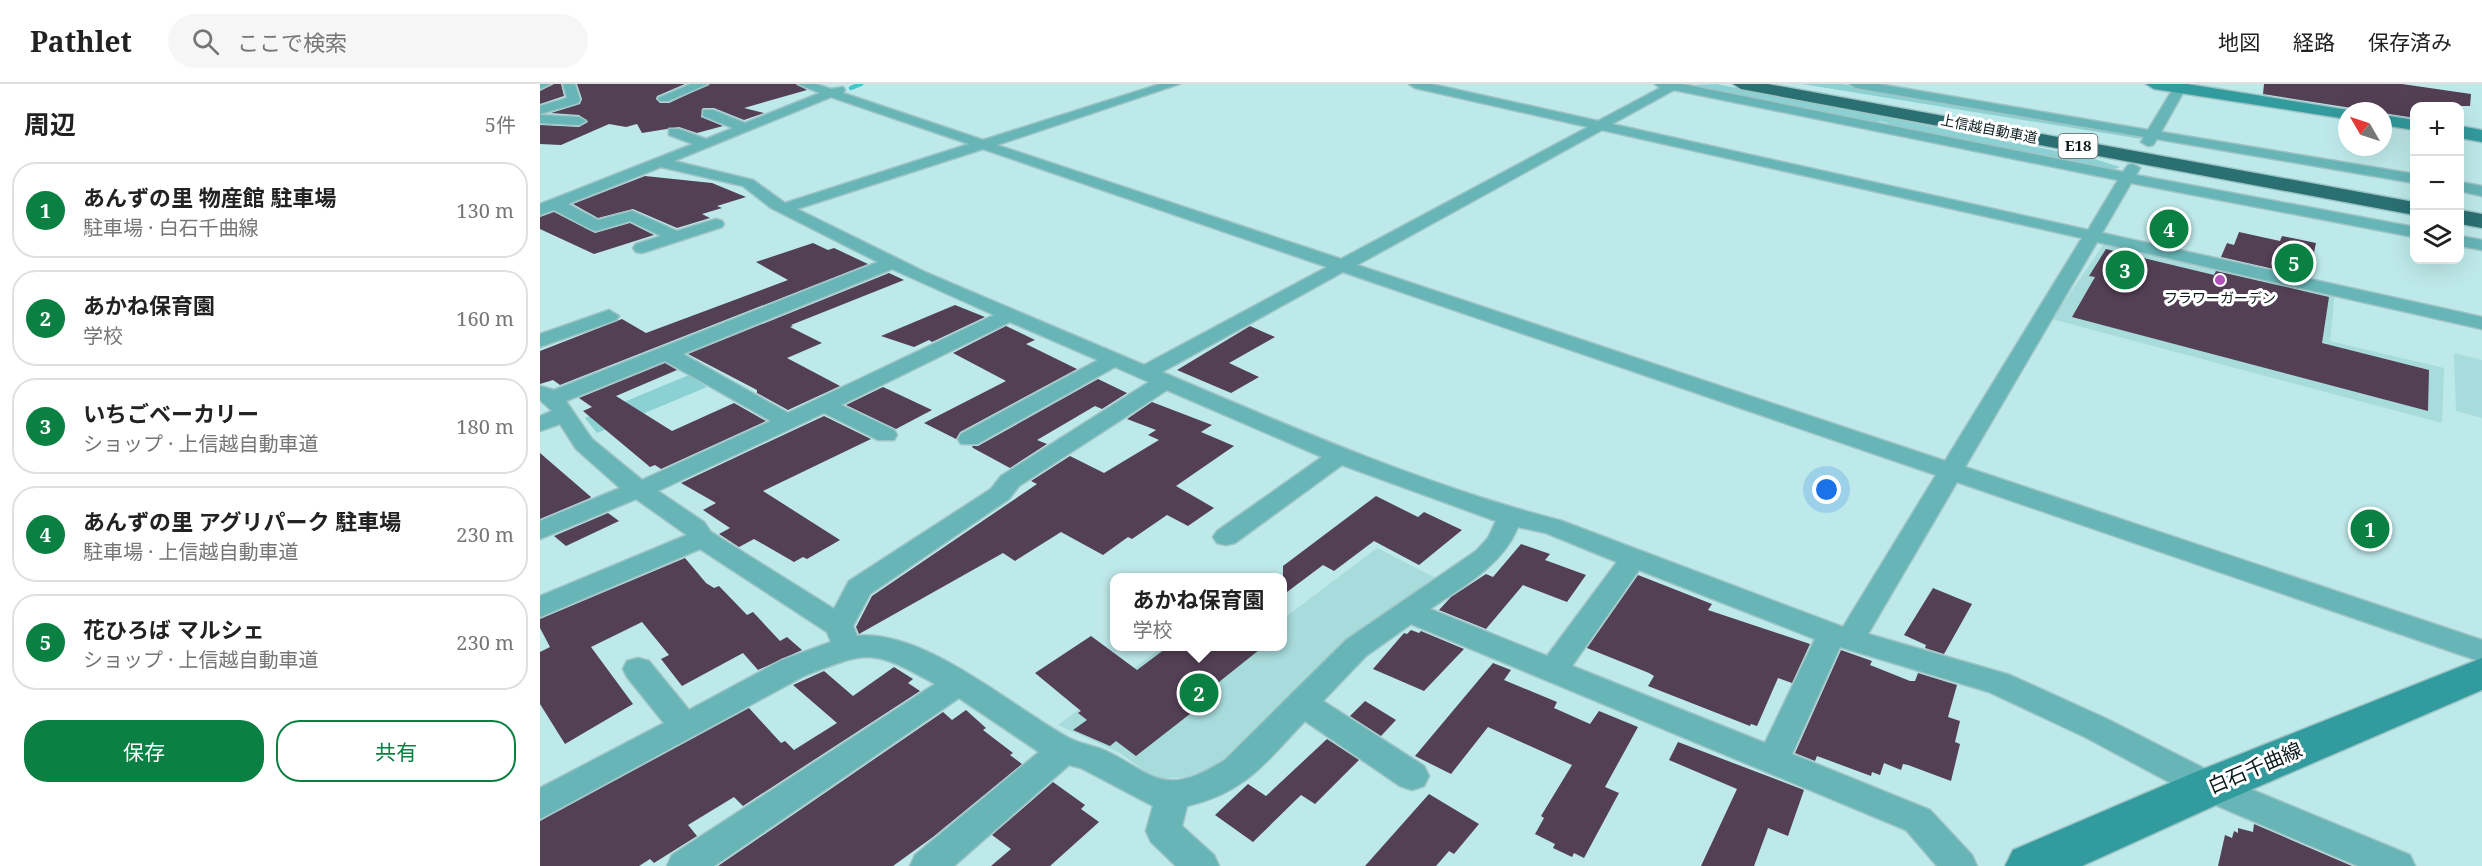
<!DOCTYPE html>
<html lang="ja">
<head>
<meta charset="utf-8">
<style>
  body { margin:0; font-family:"Noto Serif","Noto Sans JP",serif; background:#f6f6f6; color:#222 }
  .controls { position:absolute; right:18px; top:18px; display:grid; overflow:hidden; border-radius:12px; box-shadow:0 6px 24px #0002 }
  .controls button { width:54px; height:54px; display:grid; place-items:center; padding:0; border:0; border-bottom:2px solid #e0e0e0; background:#fff; color:#222; font:30px sans-serif }
  .compass { position:absolute; left:1798px; top:18px; width:54px; height:54px; border-radius:50%; background:#fff; box-shadow:0 6px 24px #0002; rotate:309deg }
  .you { position:absolute; left:1287px; top:406px; width:21px; height:21px; margin:-15px; border:4px solid #fff; border-radius:50%; background:#1a73e8; box-shadow:0 0 0 9px #1a73e833 }
  .badge { display:grid; place-items:center; width:39px; height:39px; border-radius:50%; background:#0b8043; color:#fff; font-size:20px; font-weight:700 }
  .pin { position:absolute; translate:-50% -50%; border:3px solid #fff; box-shadow:0 2px 6px #0006 }
  .popup { position:absolute; left:570px; top:489px; width:177px; height:78px; box-sizing:border-box; display:grid; place-content:center; border-radius:12px; background:#fff; filter:drop-shadow(0 2px 4px #0005); font-size:20px; white-space:nowrap; color:#767676 }
  .popup b { font-size:22px; color:#222 }
  .popup::after { content:''; position:absolute; left:50%; top:100%; margin-left:-12px; border:12px solid transparent; border-top-color:#fff }
  .list { margin:0; padding:0; list-style:none }
  h2 { display:flex; justify-content:space-between; align-items:center; height:78px; margin:0; padding:0 24px; font-size:26px }
  h2 small { font-size:20px; font-weight:400; color:#767676 }
  .list li { display:grid; grid-template-columns:39px 1fr auto; gap:18px; align-items:center; box-sizing:border-box; height:96px; margin:0 12px 12px; padding:0 12px; border:2px solid #e0e0e0; border-radius:24px }
  .list b { display:block; font-size:22px; white-space:nowrap }
  .list p { margin:0; font-size:20px; white-space:nowrap; color:#767676 }
  .list em { font-size:20px; font-style:normal; color:#767676 }
  .actions { display:flex; gap:12px; padding:18px 24px }
  .actions a { flex:1; padding:14px 0; border:2px solid #0b8043; border-radius:24px; text-align:center; font-size:21px; color:#0b8043 }
  .actions .main { background:#0b8043; color:#fff }
  .icon { flex:none; width:33px; height:33px; fill:none; stroke:currentColor; stroke-width:2; stroke-linecap:round; stroke-linejoin:round }
  .map { position:relative; flex:none; width:1942px; height:782px; overflow:hidden }
  header { display:flex; align-items:center; gap:36px; box-sizing:border-box; height:84px; padding:0 30px; background:#fff; border-bottom:2px solid #e0e0e0 }
  header strong { font-size:28px }
  nav { display:flex; gap:33px; margin-inline-start:auto; font-size:21px }
  .search { width:420px; height:54px; background:#f6f6f6; display:flex; align-items:center; gap:15px; box-sizing:border-box; padding:0 21px; border-radius:33px; color:#767676; font-size:22px }
  main { display:flex }
  aside { flex:1; background:#fff }
  .map>svg:first-child { display:block }
  .built { fill:#a8dbdc }
  .green { fill:#8bd1d3 }
  .lines { fill:none; stroke-linecap:round; stroke-linejoin:round }
  .stream { stroke:#42c6ca; stroke-width:4.5 }
  .building { fill:#544055 }
  .street-casing { stroke:#9ec4c5; stroke-width:3 }
  .secondary-casing { stroke:#9ec4c5; stroke-width:3 }
  .highway-casing { stroke:#9ec4c5; stroke-width:3 }
  .street { fill:#67b5b7; fill-rule:evenodd }
  .secondary { fill:#319b9e; fill-rule:evenodd }
  .highway { fill:#2a7073; fill-rule:evenodd }
  .poi-dot { fill:#b252bb; stroke:#fff; stroke-width:2 }
  .labels { text-anchor:middle; stroke-width:6; stroke-linejoin:round; paint-order:stroke }
  .far-street-label { font-size:14px; fill:#0a1a1a; stroke:#fff }
  .far-poi-label { font-size:14px; fill:#0a1a1a; stroke:#fff }
  .shield { fill:#fff; stroke:#545f5f; stroke-width:1.5 }
  .shield-label { font-size:15px; font-weight:bold; fill:#0a1a1a }
  .near-street-label { font-size:20px; fill:#0a1a1a; stroke:#fff }
</style>
</head>
<body>
<header>
<strong>Pathlet</strong>
<div class="search"><svg class="icon" aria-label="search" viewBox="0 0 24 24"><circle cx="10" cy="10" r="6"/><path d="M15 15l6 6"/></svg>ここで検索</div>
<nav><a>地図</a><a>経路</a><a>保存済み</a></nav>
</header>
<main>
<aside>
<h2>周辺<small>5件</small></h2>
<ul class="list">
<li><span class="badge">1</span><div><b>あんずの里 物産館 駐車場</b><p>駐車場 · 白石千曲線</p></div><em>130 m</em></li>
<li><span class="badge">2</span><div><b>あかね保育園</b><p>学校</p></div><em>160 m</em></li>
<li><span class="badge">3</span><div><b>いちごベーカリー</b><p>ショップ · 上信越自動車道</p></div><em>180 m</em></li>
<li><span class="badge">4</span><div><b>あんずの里 アグリパーク 駐車場</b><p>駐車場 · 上信越自動車道</p></div><em>230 m</em></li>
<li><span class="badge">5</span><div><b>花ひろば マルシェ</b><p>ショップ · 上信越自動車道</p></div><em>230 m</em></li>
</ul>
<div class="actions"><a class="main">保存</a><a>共有</a></div>
</aside>
<div class="map">
<svg width="1942" height="782" viewBox="0 0 1942 782">
  <rect width="100%" height="100%" fill="#bee9ea"/>
  <path class="built" d="M1566,157L1795,208L1790,257L1904,284L1902,339L1512,235Z
    M1914,269L1942,276V334L1916,327Z
    M837,464L896,494L681,682L656,692L622,695L611,692L580,669L518,641L622,563L743,562V535Z"/>
  <path class="green" d="M1177,0L1551,74L1580,83L1567,88L1345,43L1348,39L1339,37L1336,41L1158,4L1153,1Z
    M1262,0H1302L1590,47L1597,50L1601,55Z
    M149,291L167,303L57,349L45,334Z"/>
  <g class="lines">
    <path class="stream" d="M311,4L321,0"/>
  </g>
  <path class="building" d="M14,0H21L24,12L0,20V7Z
    M37,0H145L117,12L116,15L120,19H129L170,0H256L267,6L204,24L224,29L204,36L174,24H163L161,33L183,42L157,49L139,43L102,49L97,40L86,43L69,40L21,61L0,60V41L39,43L48,38L39,31L11,29L40,20L42,15Z
    M1724,0H1862L1931,10L1930,22H1875V34L1723,10Z
    M105,92L172,99L206,113L177,122L182,124L162,130L170,134L137,144L93,125L58,134L33,120Z
    M14,128L55,149L90,139L114,151L54,170L0,145V133Z
    M1699,148L1740,157L1742,152L1776,159L1769,193L1681,173L1687,159L1694,161Z
    M273,159L288,166L294,164L328,180L20,301L13,296L0,300V267L82,235L106,249L248,196L216,178Z
    M1566,165L1674,191L1676,187L1789,213L1782,259L1889,286L1888,327L1532,233L1555,193L1549,192Z
    M349,189L364,196L251,241L253,242L250,243L282,259L247,274L300,302L248,326L217,309V306L148,270Z
    M415,221L445,233L392,258L389,256L374,263L341,252Z
    M466,242L495,256L486,260L537,285L420,348L416,355L384,339L466,297L413,269Z
    M710,242L735,253L689,279L719,293L691,309L637,286Z
    M125,279L137,286L76,312L132,347L194,319L226,337L121,385L115,381L110,383L43,327L52,323L39,314Z
    M558,295L587,309L562,325L555,322L497,356L507,360L470,384L433,364L432,362H438Z
    M343,303L392,326L356,345L306,321Z
    M612,318L672,341L661,348L694,362L636,402L674,424L648,442L627,431L592,455L588,453L563,471L521,448L475,477L463,469L319,550L316,543L332,512L497,400L491,397L530,372L564,389L619,356L608,351L616,346L587,335Z
    M284,332L331,355L223,407L300,456L267,475L263,473L254,478L214,455L199,463L179,450L190,444L163,426L176,419L141,399Z
    M0,369L51,413L50,414L0,435Z
    M836,412L878,433L884,428L922,446L879,481L834,457L794,487L783,481L743,511V482Z
    M68,429L79,437L26,462L14,452Z
    M981,460L1010,470L1005,476L1046,491L1027,518L983,501L946,545L899,526L911,513L946,490L953,493Z
    M145,474L166,499L174,504L179,502L207,531L213,528L240,557L247,553L262,566L218,586L203,569L142,602L121,575L129,571L102,538L51,563L93,620L25,660L0,620V568L10,563L0,544V535Z
    M1098,491L1172,520L1168,526L1270,560L1252,599L1238,594L1217,642L1211,640L1210,642L1108,602L1114,592L1109,589L1047,564Z
    M1393,504L1432,520L1404,570L1385,564L1386,561L1364,551Z
    M871,546L879,549L881,547L924,565L884,607L833,585L864,549L867,550Z
    M551,552L597,586L629,562H724L679,598L655,626L596,672L576,657L570,662L533,646L547,636L538,629L541,627L495,589Z
    M1301,566L1332,577L1330,581L1370,597H1375L1378,589L1417,601L1408,633L1420,637L1415,658L1420,660L1411,697L1368,681L1363,680L1361,686L1344,679L1340,691L1332,688L1331,692L1277,672L1275,677L1255,669Z
    M953,579L971,586L964,596L1017,618L1014,624L1050,640L1059,627L1098,643L1065,703L1079,709L1044,774L1034,769L1032,773L1013,764L1015,760L995,750L1004,734L1001,732L1032,681L948,643L911,690L875,672Z
    M354,583L373,595L368,599L380,607L203,722L194,713L148,741L157,752L114,779L110,775L99,782H0V737L209,624L241,659L245,657L254,666L297,639L253,601L284,587L313,612Z
    M825,617L856,636L841,652L810,632Z
    M426,626L446,644L443,646L473,669L470,671L482,680L393,753L353,782H178L403,628L412,636Z
    M787,655L819,676L775,720L761,711L713,758L675,731L708,700L726,712Z
    M1138,658L1264,706L1248,752L1228,744L1214,782H1161L1197,705L1129,676Z
    M513,698L545,721L541,725L559,738L510,782H451L471,765L452,751Z
    M889,710L939,740L914,770L909,767L896,782H825Z
    M1714,740L1812,782H1678L1685,751L1692,754L1694,747L1698,749V744L1713,748Z"/>
  <g class="lines">
    <g class="street-casing">
      <path id="street" d="M0,0H10L0,5Z
        M23,0H35L40,16L38,19L0,30V22L27,14Z
        M151,0H168L128,17H120L118,14Z
        M258,0H276L291,5L303,3L305,6L303,9L443,56L620,0H639L457,61L801,175L1048,43L875,4L869,0H891L1058,37L1120,4L1115,0H1142L1583,88L1588,81L1593,80L1600,84L1596,91L1874,143V153L1591,99L1562,149L1942,233V245L1557,158L1425,383L1942,556V578L1417,398L1328,550L1470,591L1567,635L1681,693L1870,771L1875,782H1818L1657,713L1545,653L1449,608L1300,563L1252,670L1390,726L1432,771L1437,782H1397L1366,746L871,540L826,572L783,617L884,682L889,692L884,702L872,706L860,702L765,637C726,678 705,709 647,722L642,742L674,771L679,782H636L611,758L606,747L613,722L541,684L529,681L414,782H370L375,771L499,668L419,614L174,782H127L132,771L395,600C332,565 330,566 264,592L0,735V704L124,639L87,593L83,585L87,577L98,574L109,577L149,626L242,576L291,558L287,548L160,465L0,533V512L147,451L96,415L0,455V437L80,404L36,365L20,340L0,347V332L12,327L0,316V302L14,306L338,178L231,124L203,102L121,83L28,120L58,136L92,127L137,147L176,135L182,137L184,140L182,143L102,169L96,168L93,164L96,160L121,152L90,137L56,147L50,145L14,126L0,131V120L153,60L129,51V45H139L166,55L193,44L163,32V26H173L205,39L280,9ZM1134,6L1578,96L1548,146L1072,40ZM291,13L429,60L245,119L213,96L134,77ZM1062,46L1542,154L1405,377L817,181ZM443,65L787,183L604,281L387,189L257,125ZM352,185L454,231L248,329L143,270ZM803,188L1396,391L1303,543L1022,437C884,401 753,344 622,288ZM470,238L558,276L421,350L418,355L421,360H437L575,283L609,298L461,392L451,405L309,497L294,525L171,448L164,438L118,407L284,329L338,356H354L357,351L354,346L301,321ZM125,277L231,337L102,396L52,355L26,317ZM627,306L782,373L677,447L673,453L677,459L686,461L695,459L802,381L956,437L948,454L936,467L806,556L685,676C667,687 643,701 621,695C604,691 587,677 572,670C558,662 542,661 529,654C472,623 384,545 317,552L313,542L330,510L469,415L479,402ZM978,443L1006,449L1077,478L1007,572L890,525C923,502 962,482 978,443ZM1099,486L1275,555L1225,659L1032,582Z
        M1310,0H1338L1608,46L1636,0H1648L1621,48L1874,90V99L1617,55L1613,61L1608,62L1601,58L1604,53L1316,4Z
        M0,31L39,33L46,37L39,41L0,39Z
        M1920,98L1942,102V112L1920,107Z
        M1920,152L1942,156V166L1920,162Z
        M69,226L79,232L76,236L0,263V250Z"/>
    </g>
    <g class="secondary-casing">
      <path id="secondary" d="M1606,0H1647L1814,27H1807V35L1614,5Z
        M1843,31L1874,36V46L1843,41Z
        M1920,42L1942,46V58L1920,54Z
        M1942,574V606L1685,717L1542,782H1465L1473,766L1653,689Z"/>
    </g>
    <g class="highway-casing">
      <path id="highway" d="M1193,0H1228L1874,118V131L1201,5Z
        M1920,126L1942,130V144L1920,140Z"/>
    </g>
    <use href="#street" class="street"/>
    <use href="#secondary" class="secondary"/>
    <use href="#highway" class="highway"/>
  </g>
  <circle class="poi-dot" cx="1680" cy="196" r="6"/>
  <g class="labels">
    <g class="far-street-label">
      <text transform="translate(1449 45) rotate(11)" y="5">上信越自動車道</text>
    </g>
    <g class="far-poi-label">
      <text x="1680" y="219">フラワーガーデン</text>
    </g>
    <rect class="shield" x="1518.5" y="50" width="39" height="24" rx="4.5"/>
    <g class="shield-label">
      <text x="1538" y="67">E18</text>
    </g>
    <g class="near-street-label">
      <text transform="translate(1715 684) rotate(-23)" y="7">白石千曲線</text>
    </g>
  </g>
</svg>
<div class="controls">
<button>+</button>
<button>−</button>
<button><svg class="icon" aria-label="layers" viewBox="0 0 24 24"><path d="M12 4l9 5-9 5-9-5zM3 14l9 5 9-5"/></svg></button>
</div>
<svg class="compass" viewBox="-18 -18 36 36"><path d="M0-13l5 13h-10z" fill="#e53935"/><path d="M0 13l5-13h-10z" fill="#767676"/></svg>
<div class="you"></div>
<div class="pin badge" style="left:1830px;top:445px">1</div>
<div class="pin badge" style="left:659px;top:609px">2</div>
<div class="popup"><b>あかね保育園</b>学校</div>
<div class="pin badge" style="left:1585px;top:186px">3</div>
<div class="pin badge" style="left:1629px;top:145px">4</div>
<div class="pin badge" style="left:1754px;top:179px">5</div>
</div>
</main>
</body>
</html>
